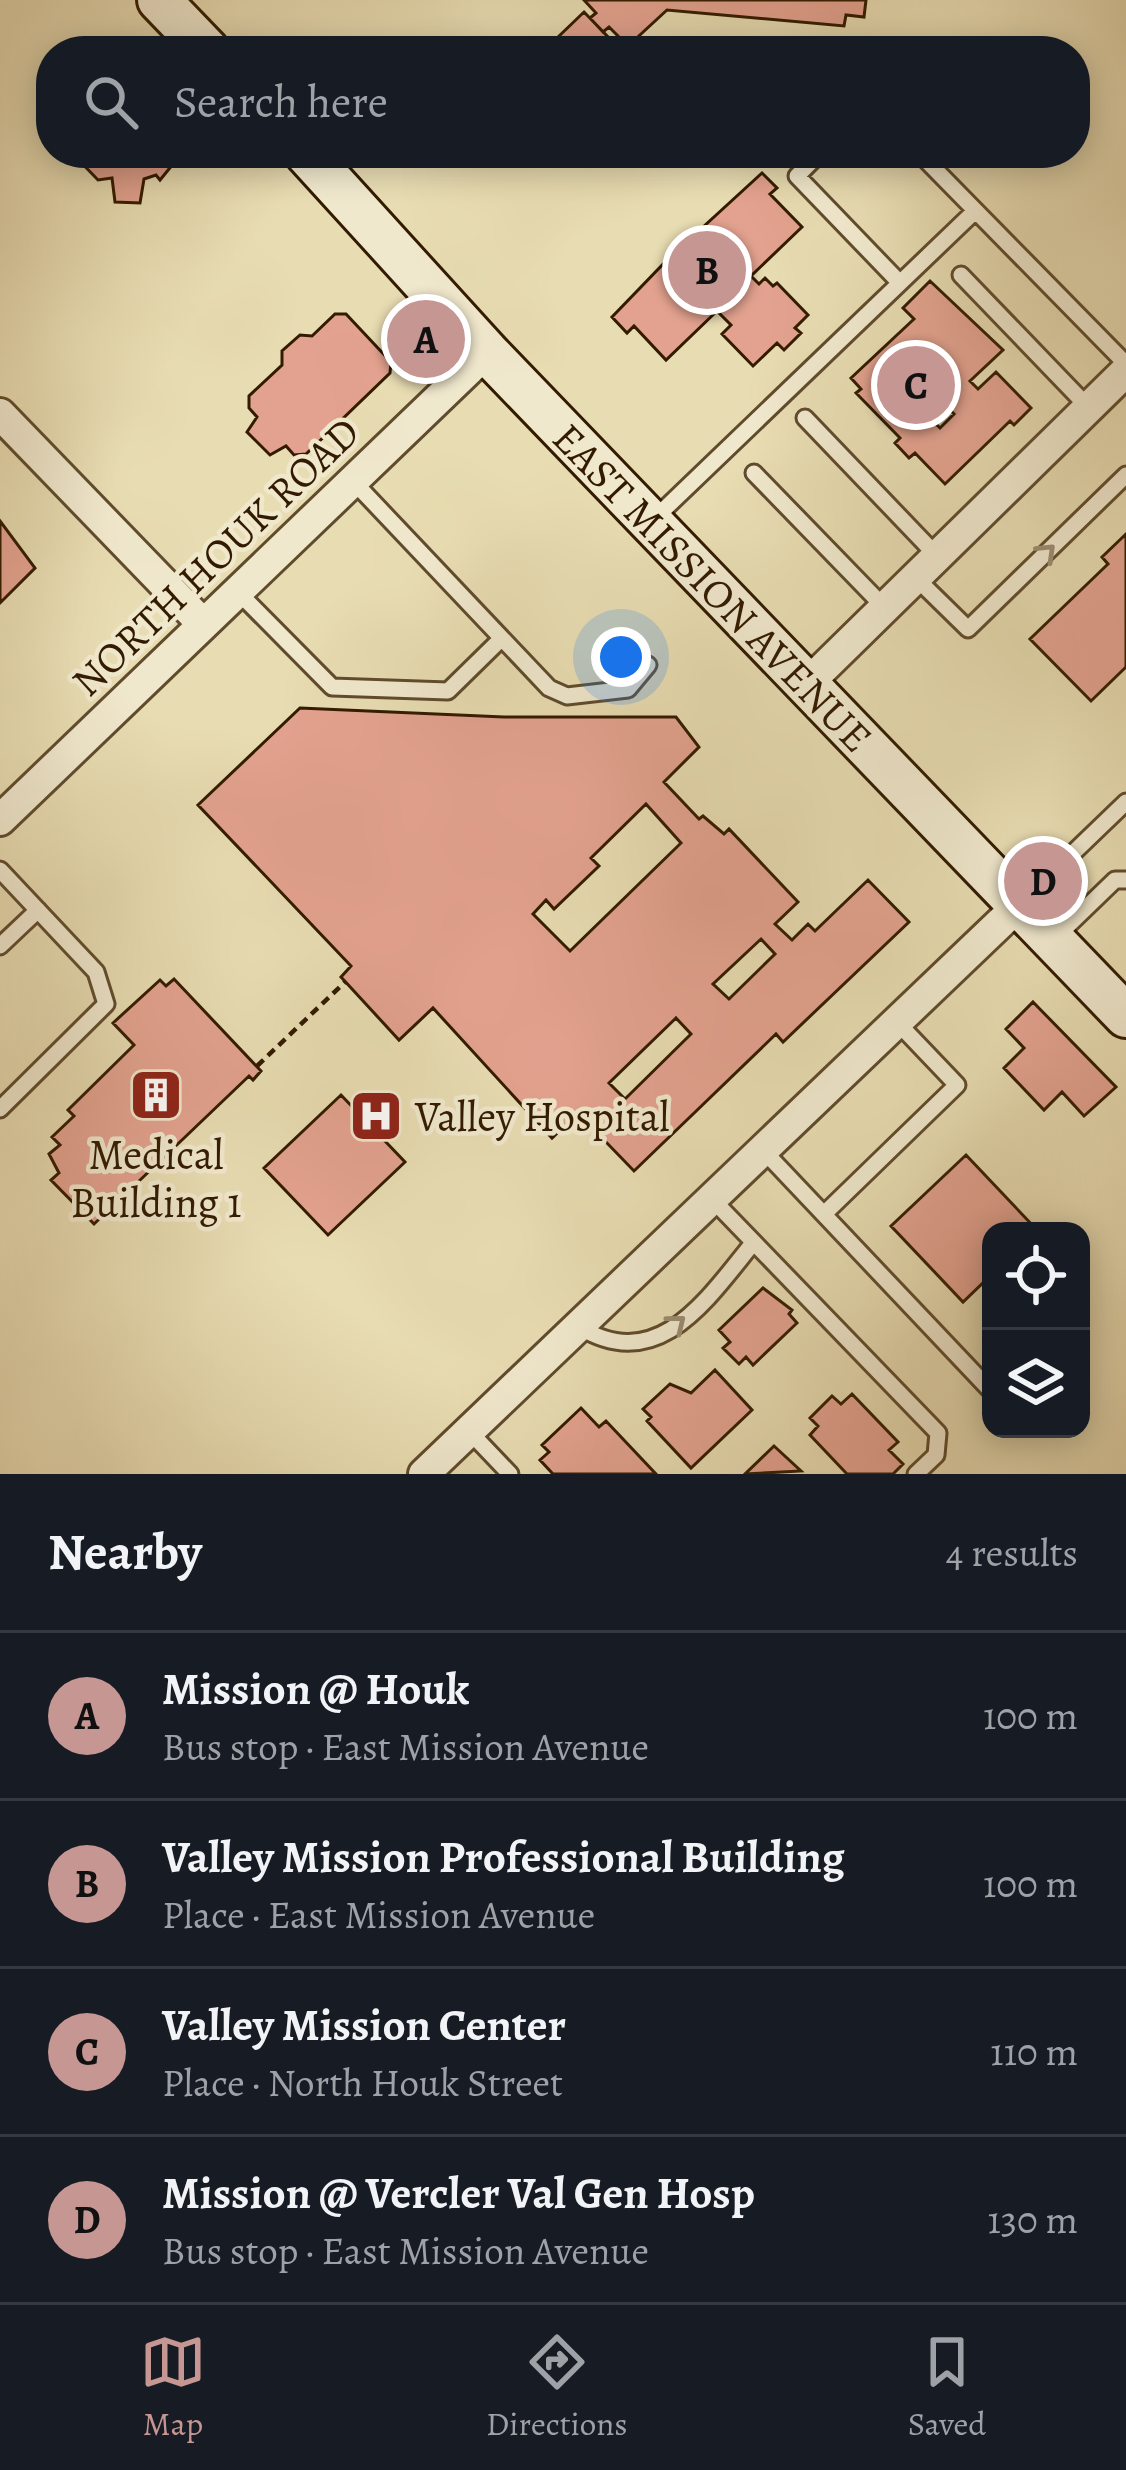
<!DOCTYPE html>
<html lang="en">
<head>
<meta charset="utf-8">
<style>
  body { margin:0; font-family:Alegreya,serif; background:#20242c; color:#f1f3f6 }
  .controls { position:absolute; right:36px; bottom:36px; display:grid; overflow:hidden; border-radius:24px; box-shadow:0 6px 30px #0003 }
  .controls button { width:108px; height:108px; display:grid; place-items:center; padding:0; border:0; border-bottom:3px solid #363941; background:#171b24; color:#f1f3f6; font:60px sans-serif }
  .you { position:absolute; left:621px; top:657px; width:42px; height:42px; margin:-30px; border:9px solid #fff; border-radius:50%; background:#1a73e8; box-shadow:0 0 0 18px #1a73e833 }
  .badge { display:grid; place-items:center; width:78px; height:78px; border-radius:50%; background:#c59692; color:#111; font-size:39px; font-weight:700 }
  .pin { position:absolute; translate:-50% -50%; border:6px solid #fff; box-shadow:0 3px 12px #0006 }
  .list { margin:0; padding:0; list-style:none }
  h2 { display:flex; justify-content:space-between; align-items:center; height:156px; margin:0; padding:0 48px; font-size:51px }
  h2 small { font-size:39px; font-weight:400; color:#9ea1a6 }
  .list li { display:grid; grid-template-columns:78px 1fr auto; gap:36px; align-items:center; box-sizing:border-box; height:168px; padding:0 48px; border-top:3px solid #363941 }
  .list b { display:block; font-size:45px; white-space:nowrap }
  .list p { margin:0; font-size:39px; white-space:nowrap; color:#9ea1a6 }
  .list em { font-size:39px; font-style:normal; color:#9ea1a6 }
  .icon { flex:none; width:66px; height:66px; fill:none; stroke:currentColor; stroke-width:2; stroke-linecap:round; stroke-linejoin:round }
  .map { position:relative; flex:none; width:1126px; height:1474px; overflow:hidden }
  .search { position:absolute; background:#171b24; box-shadow:0 6px 30px #0003; left:36px; right:36px; top:36px; height:132px; display:flex; align-items:center; gap:30px; box-sizing:border-box; padding:0 42px; border-radius:48px; color:#9ea1a6; font-size:45px }
  .sheet { height:828px; background:#171b24 }
  nav { display:flex; justify-content:space-around; align-items:center; box-sizing:border-box; height:168px; border-top:3px solid #363941; background:#171b24; font-size:33px; color:#9ea1a6 }
  nav a { display:grid; justify-items:center; gap:6px }
  nav .on { color:#c59692 }
  .map>svg:first-child { display:block }
  .building { fill:#e3a28f; stroke:#331b00; stroke-width:3; fill-rule:evenodd }
  .lines { fill:none; stroke-linecap:round; stroke-linejoin:round }
  .lane-casing { stroke:#604b2c; stroke-width:21 }
  .street-casing { stroke:#604b2c; stroke-width:36 }
  .secondary-casing { stroke:#331b00; stroke-width:48 }
  .path { stroke:#331b00; stroke-width:4.5; stroke-dasharray:9 6; stroke-linecap:butt }
  .lane { stroke:#f0e8cd; stroke-width:15 }
  .street { stroke:#f0e8cd; stroke-width:30 }
  .secondary { stroke:#f0e8cd; stroke-width:42 }
  .oneway { stroke:#9b8c71 }
  .labels { text-anchor:middle; stroke-width:9; stroke-linejoin:round; paint-order:stroke }
  .street-label { font-size:42px; fill:#331b00; stroke:#f0e8cd }
  .poi-label { font-size:42px; fill:#331b00; stroke:#f0e8cd; text-anchor:start }
</style>
</head>
<body>
<div class="map">
<svg width="1126" height="1474" viewBox="0 0 1126 1474">
  <rect width="100%" height="100%" fill="#e8dcb2"/>
  <filter id="stains"><feTurbulence type="fractalNoise" baseFrequency=".00167" numOctaves="4"/><feColorMatrix values="0 0 0 0 .2 0 0 0 0 .09 0 0 0 0 .02 0 0 0 .5 -.17"/></filter>
  <radialGradient id="worn" r=".72"><stop offset=".6" stop-color="#630" stop-opacity="0"/><stop offset="1" stop-color="#630" stop-opacity=".3"/></radialGradient>
  <path class="building" d="M584,0H866L864,17L846,15L844,26L667,10L628,46L609,27L603,32L590,18L596,13Z
    M584,12L610,39L597,51H569L557,38Z
    M72,153H182L160,180L156,175L144,179L140,203L115,202L112,178L98,180Z
    M762,173L777,188L770,194L802,227L751,276L759,284L765,278L773,286L777,283L808,315L795,328L801,333L784,350L777,343L753,366L722,334L731,325L717,311L666,360L634,326L627,333L612,317L669,258L675,264L707,233L702,228Z
    M930,281L1003,350L970,381L978,389L996,372L1031,408L1014,425L1010,421L945,484L915,453L909,458L895,443L900,438L856,393L861,389L851,378L914,319L903,308ZM946,406L954,414L940,428L932,420Z
    M335,314H346L391,362L390,373L306,454L294,455L286,446L270,455L247,432L257,417L249,408V396L282,365V351L300,335L312,336Z
    M0,521L35,568L0,603Z
    M1126,534V667L1091,701L1030,639L1108,564L1102,557Z
    M300,708L504,717H676L699,747L664,782L699,819L703,816L724,834L729,829L798,902L775,924L792,940L808,924L815,931L868,880L909,922L783,1042L776,1034L634,1171L578,1113L552,1138L433,1008L399,1040L341,977L351,966L198,805ZM646,804L681,843L570,951L533,914L546,900L554,909L599,866L591,858ZM761,939L775,954L729,999L713,984ZM676,1018L691,1034L625,1099L609,1083Z
    M174,979L261,1071L253,1080L249,1076L94,1224L51,1180L59,1173L49,1154L60,1145L52,1137L74,1116L68,1110L134,1045L113,1023L160,980L166,986Z
    M1033,1002L1116,1087L1084,1116L1062,1092L1044,1110L1004,1068L1024,1048L1006,1029Z
    M341,1095L405,1162L328,1235L264,1168Z
    M966,1155L1037,1230L991,1231V1275L963,1302L891,1226Z
    M763,1288L792,1310L789,1314L797,1323L753,1365L746,1357L739,1364L723,1348L730,1342L719,1330Z
    M715,1370L752,1410L691,1468L647,1421L651,1417L643,1409L670,1384L691,1393Z
    M852,1394L898,1442L889,1450L903,1464L893,1474H847L810,1435L818,1426L810,1418L832,1396L841,1404Z
    M581,1408L599,1427L606,1421L656,1474H553L540,1460L549,1452L542,1445Z
    M774,1446L801,1471L745,1474Z"/>
  <g class="lines">
    <g class="lane-casing">
      <path id="lane" d="M820,153L797,176L900,283
        M919,153L1126,364
        M961,275L1089,408
        M805,418L938,557
        M754,473L885,608
        M353,481L549,688L567,696L628,689L648,665
        M653,520L975,211
        M916,578L968,629L1126,475
        M237,591L332,687L448,691L501,639
        M0,870L96,972L106,1004L0,1109
        M1020,904L1126,802
        M1056,937L1115,880H1126
        M0,946L38,910
        M761,1148L991,1391
        M710,1197L938,1433L936,1455L916,1474
        M824,1214L957,1085L896,1021
        M578,1326C657,1376 706,1301 753,1243
        M469,1431L510,1474"/>
    </g>
    <g class="street-casing">
      <path id="street" d="M0,414L203,624
        M806,685L1126,371
        M0,820L487,352
        M424,1474L1019,905"/>
    </g>
    <g class="secondary-casing">
      <path id="secondary" d="M159,0L208,51
        M306,153L487,352L1126,1016"/>
    </g>
    <path class="path" d="M257,1066L345,982"/>
    <use href="#lane" class="lane"/>
    <use href="#street" class="street"/>
    <use href="#secondary" class="secondary"/>
  </g>
  <defs><path id="oneway-chevron" d="M-2-3.5L2.5 0L-2 3.5" fill="none" stroke-width="1.6" stroke-linecap="round" stroke-linejoin="round" transform="scale(3)"/></defs>
  <g class="oneway">
    <use href="#oneway-chevron" transform="translate(1047 552) rotate(-44)"/>
    <use href="#oneway-chevron" transform="translate(677 1323) rotate(-39)"/>
  </g>
  <defs>
    <g id="building-square" transform="scale(2.7)"><rect x="-9" y="-9" width="18" height="18" rx="4" fill="#8f2418" stroke="#f0e8cd"/><path d="M-4-6H4V6H1V3H-1V6H-4ZM-2.5-4.3h1.7v1.8h-1.7ZM.8-4.3h1.7v1.8H.8ZM-2.5-1h1.7V.8h-1.7ZM.8-1h1.7V.8H.8Z" fill="#fff"/></g>
    <g id="hospital-square" transform="scale(2.7)"><rect x="-9" y="-9" width="18" height="18" rx="4" fill="#8f2418" stroke="#f0e8cd"/><path d="M-5-5h3v3.5h4V-5h3V5h-3V1.5h-4V5h-3Z" fill="#fff"/></g>
  </defs>
  <g fill-rule="evenodd">
    <use href="#building-square" x="156" y="1095"/>
    <use href="#hospital-square" x="376" y="1116"/>
  </g>
  <g class="labels">
    <g class="street-label">
      <text transform="translate(215 556) rotate(-44)" y="15">NORTH HOUK ROAD</text>
      <text transform="translate(713 587) rotate(46)" y="15">EAST MISSION AVENUE</text>
    </g>
    <g class="poi-label">
      <text x="415" y="1131">Valley Hospital</text>
      <text x="156" y="1169" text-anchor="middle">Medical<tspan x="156" dy="48">Building 1</tspan></text>
    </g>
  </g>
  <rect width="100%" height="100%" filter="url(#stains)"/>
  <rect width="100%" height="100%" fill="url(#worn)"/>
</svg>
<div class="controls">
<button><svg class="icon" aria-label="locate" viewBox="0 0 24 24"><circle cx="12" cy="12" r="6"/><path d="M12 2v4M12 18v4M2 12h4M18 12h4"/></svg></button>
<button><svg class="icon" aria-label="layers" viewBox="0 0 24 24"><path d="M12 4l9 5-9 5-9-5zM3 14l9 5 9-5"/></svg></button>
</div>
<div class="you"></div>
<div class="pin badge" style="left:426px;top:339px">A</div>
<div class="pin badge" style="left:707px;top:270px">B</div>
<div class="pin badge" style="left:916px;top:385px">C</div>
<div class="pin badge" style="left:1043px;top:881px">D</div>
<div class="search"><svg class="icon" aria-label="search" viewBox="0 0 24 24"><circle cx="10" cy="10" r="6"/><path d="M15 15l6 6"/></svg>Search here</div>
</div>
<section class="sheet">
<h2>Nearby<small>4 results</small></h2>
<ul class="list">
<li><span class="badge">A</span><div><b>Mission @ Houk</b><p>Bus stop · East Mission Avenue</p></div><em>100 m</em></li>
<li><span class="badge">B</span><div><b>Valley Mission Professional Building</b><p>Place · East Mission Avenue</p></div><em>100 m</em></li>
<li><span class="badge">C</span><div><b>Valley Mission Center</b><p>Place · North Houk Street</p></div><em>110 m</em></li>
<li><span class="badge">D</span><div><b>Mission @ Vercler Val Gen Hosp</b><p>Bus stop · East Mission Avenue</p></div><em>130 m</em></li>
</ul>
</section>
<nav>
<a class="on"><svg class="icon" aria-label="map" viewBox="0 0 24 24"><path d="M3 6l6-2 6 2 6-2v14l-6 2-6-2-6 2zM9 4v14M15 6v14"/></svg>Map</a>
<a><svg class="icon" aria-label="directions" viewBox="0 0 24 24"><path d="M12 3l9 9-9 9-9-9zM9 14v-3h6M13 9l2 2-2 2"/></svg>Directions</a>
<a><svg class="icon" aria-label="saved" viewBox="0 0 24 24"><path d="M7 4h10v16l-5-4-5 4z"/></svg>Saved</a>
</nav>
</body>
</html>
